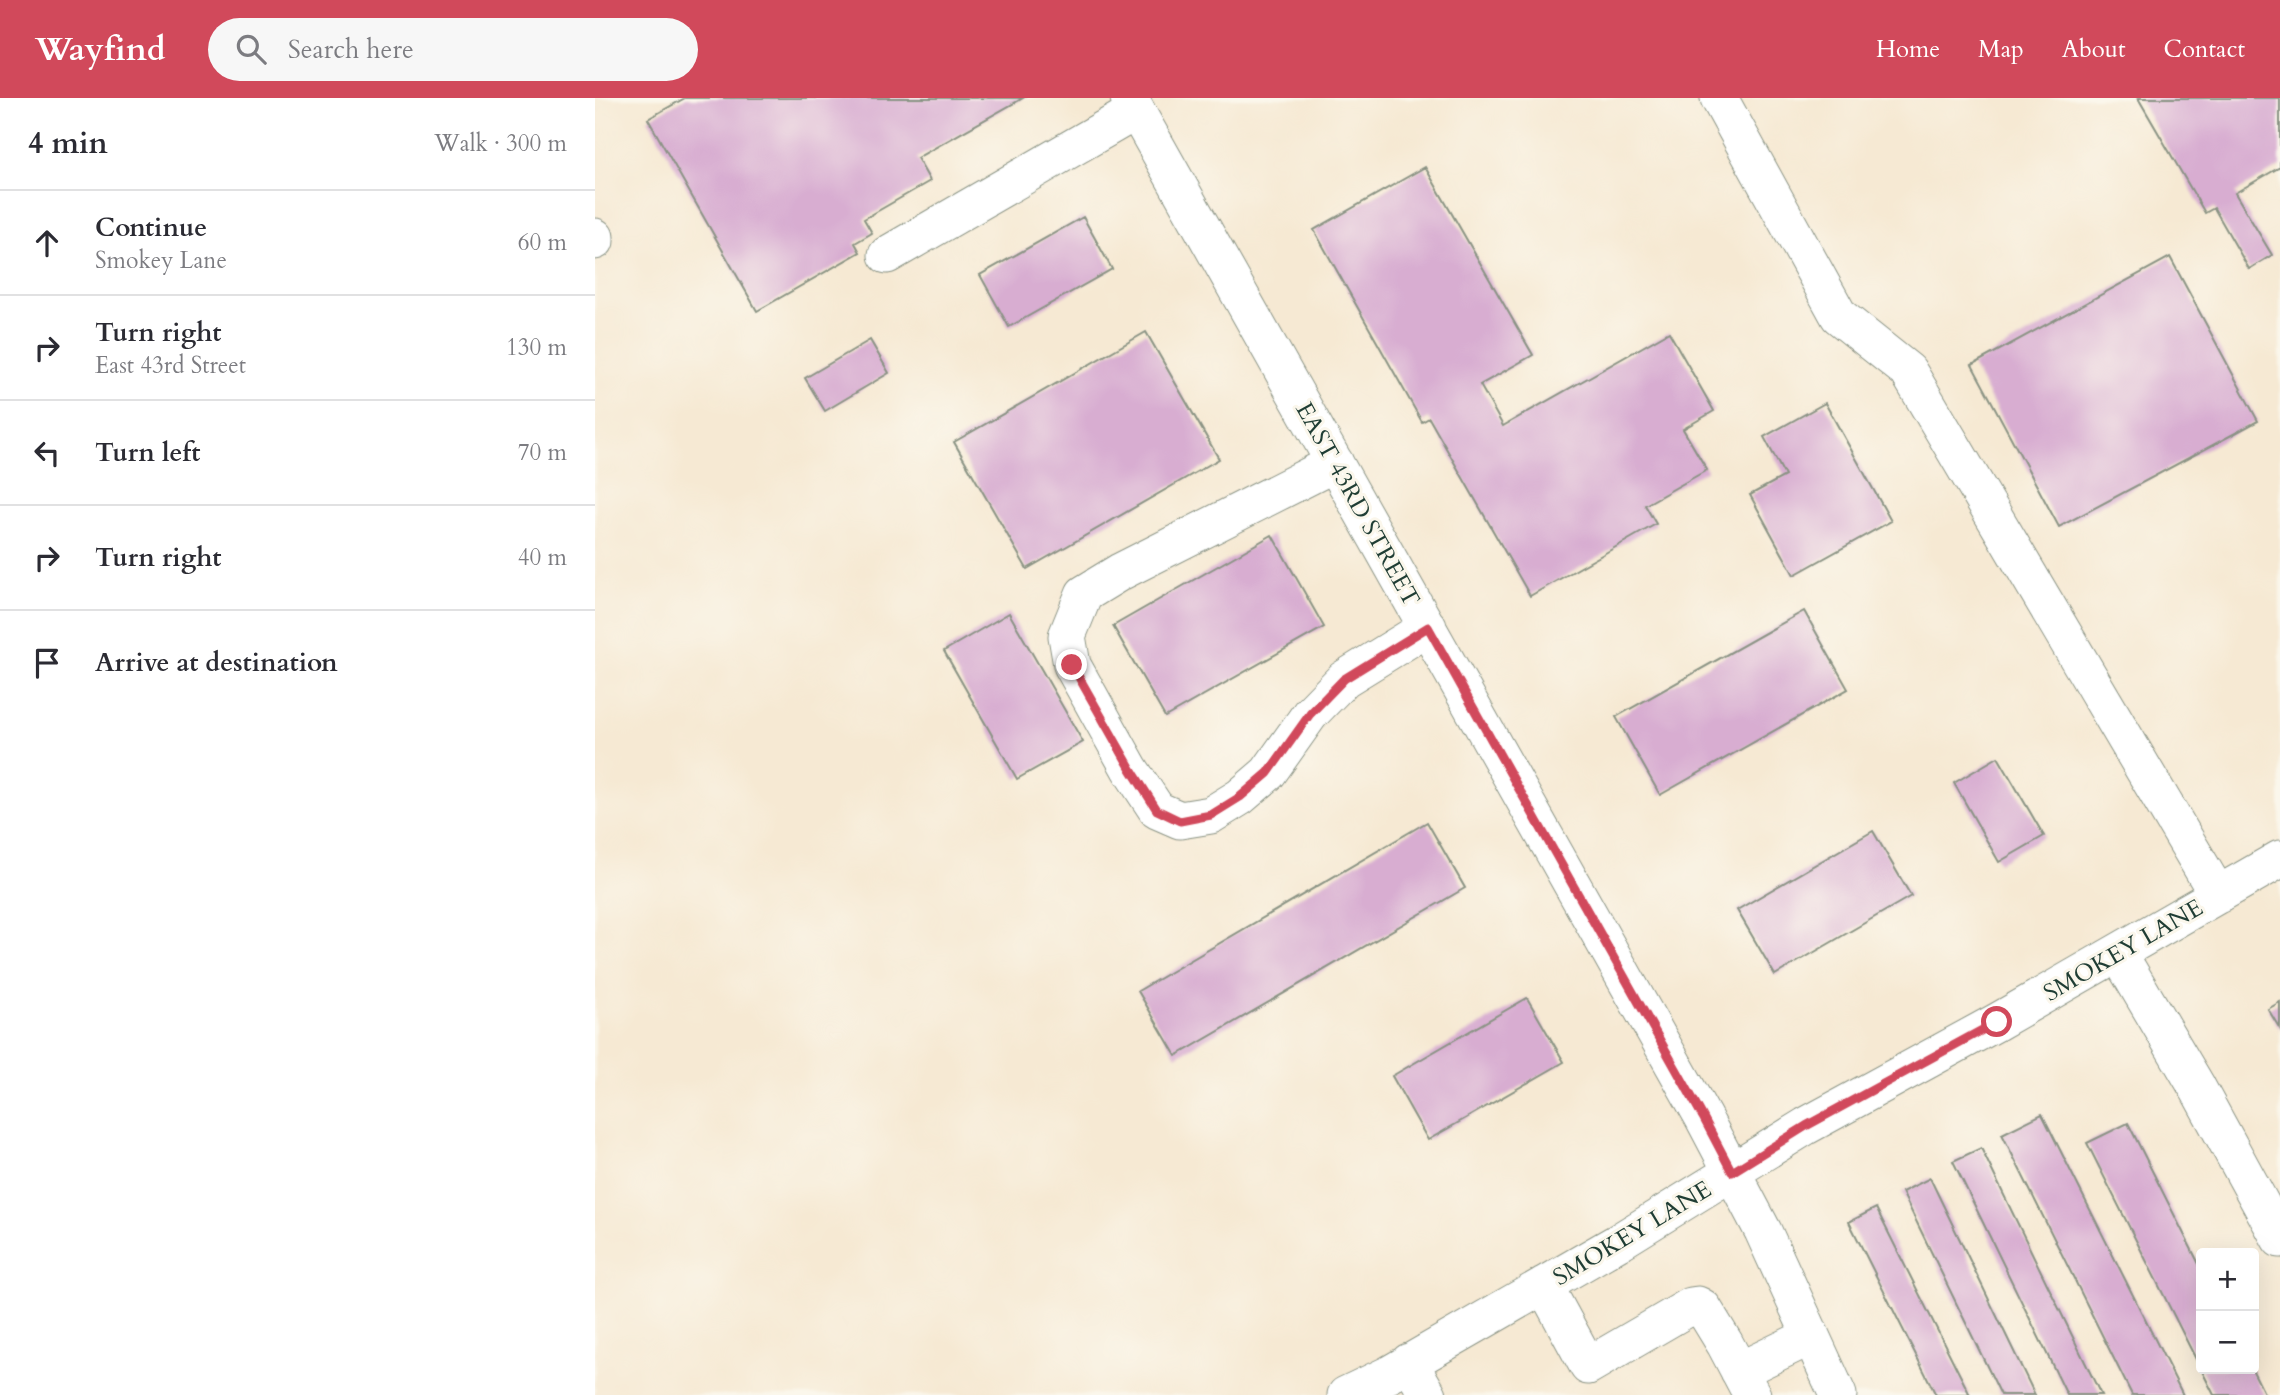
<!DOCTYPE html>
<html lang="en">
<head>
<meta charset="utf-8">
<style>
  body { margin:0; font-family:Cardo,serif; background:#f7f7f7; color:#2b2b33 }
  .controls { position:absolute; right:21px; bottom:21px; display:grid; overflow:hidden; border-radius:7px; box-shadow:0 7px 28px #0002 }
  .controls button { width:63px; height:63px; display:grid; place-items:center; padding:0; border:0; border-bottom:2px solid #e1e1e2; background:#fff; color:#2b2b33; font:35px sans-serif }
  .stop { position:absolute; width:21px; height:21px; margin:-16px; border:5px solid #d1495b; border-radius:50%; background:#fff }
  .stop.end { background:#d1495b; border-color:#fff; box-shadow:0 2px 7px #0008 }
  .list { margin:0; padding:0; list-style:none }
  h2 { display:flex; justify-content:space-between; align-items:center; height:91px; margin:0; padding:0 28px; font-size:30px }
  h2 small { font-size:23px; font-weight:400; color:#7c7c81 }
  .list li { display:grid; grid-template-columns:46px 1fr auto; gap:21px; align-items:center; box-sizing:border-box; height:105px; padding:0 28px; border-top:2px solid #e1e1e2 }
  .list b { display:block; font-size:26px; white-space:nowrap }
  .list p { margin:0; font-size:23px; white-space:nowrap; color:#7c7c81 }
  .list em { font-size:23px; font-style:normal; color:#7c7c81 }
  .icon { flex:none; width:38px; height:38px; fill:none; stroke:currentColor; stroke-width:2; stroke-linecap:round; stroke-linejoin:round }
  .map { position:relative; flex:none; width:1685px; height:1297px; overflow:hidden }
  header { display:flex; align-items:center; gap:42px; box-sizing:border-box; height:98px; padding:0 35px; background:#d1495b; color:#fff }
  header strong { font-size:33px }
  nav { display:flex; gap:38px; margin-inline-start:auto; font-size:24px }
  .search { width:490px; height:63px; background:#f7f7f7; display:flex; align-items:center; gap:18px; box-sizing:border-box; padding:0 24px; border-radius:38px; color:#7c7c81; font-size:26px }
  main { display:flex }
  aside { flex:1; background:#fff }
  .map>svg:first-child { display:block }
  .building { fill:#d8add1 }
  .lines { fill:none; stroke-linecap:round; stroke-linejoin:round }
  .minor-casing { stroke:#8a9384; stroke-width:39 }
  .minor { stroke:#fff; stroke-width:37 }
  .route { stroke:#d1495b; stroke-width:9 }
  .labels { text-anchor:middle; stroke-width:6; stroke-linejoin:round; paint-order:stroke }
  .street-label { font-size:24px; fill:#1f3d34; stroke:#fbf7ec }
</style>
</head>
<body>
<header>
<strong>Wayfind</strong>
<div class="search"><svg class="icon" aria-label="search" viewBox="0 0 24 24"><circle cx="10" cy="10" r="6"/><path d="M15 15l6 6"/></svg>Search here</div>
<nav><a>Home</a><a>Map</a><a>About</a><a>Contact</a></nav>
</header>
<main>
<aside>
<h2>4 min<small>Walk · 300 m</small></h2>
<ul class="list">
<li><svg class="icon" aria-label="ahead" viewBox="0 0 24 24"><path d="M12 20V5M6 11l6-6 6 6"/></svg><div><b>Continue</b><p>Smokey Lane</p></div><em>60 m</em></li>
<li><svg class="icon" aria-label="right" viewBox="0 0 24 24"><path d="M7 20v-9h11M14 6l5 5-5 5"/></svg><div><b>Turn right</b><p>East 43rd Street</p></div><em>130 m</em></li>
<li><svg class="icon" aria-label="left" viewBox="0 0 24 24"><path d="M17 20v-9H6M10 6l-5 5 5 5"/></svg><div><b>Turn left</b></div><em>70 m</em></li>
<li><svg class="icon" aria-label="right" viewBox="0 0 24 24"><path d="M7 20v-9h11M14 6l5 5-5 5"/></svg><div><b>Turn right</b></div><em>40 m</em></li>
<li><svg class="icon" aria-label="arrive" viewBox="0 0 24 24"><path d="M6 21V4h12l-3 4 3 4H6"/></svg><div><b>Arrive at destination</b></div></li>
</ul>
</aside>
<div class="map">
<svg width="1685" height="1297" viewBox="0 0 1685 1297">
  <rect width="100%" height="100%" fill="#fbf7ec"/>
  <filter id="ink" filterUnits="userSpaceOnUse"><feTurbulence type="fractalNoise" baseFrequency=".0143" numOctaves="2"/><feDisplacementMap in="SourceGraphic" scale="14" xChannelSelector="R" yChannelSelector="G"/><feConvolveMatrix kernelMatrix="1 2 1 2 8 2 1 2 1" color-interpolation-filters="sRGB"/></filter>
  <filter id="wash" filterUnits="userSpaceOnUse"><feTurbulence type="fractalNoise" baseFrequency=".00686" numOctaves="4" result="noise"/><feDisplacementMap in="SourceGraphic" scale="28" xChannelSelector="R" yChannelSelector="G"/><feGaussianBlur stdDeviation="1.57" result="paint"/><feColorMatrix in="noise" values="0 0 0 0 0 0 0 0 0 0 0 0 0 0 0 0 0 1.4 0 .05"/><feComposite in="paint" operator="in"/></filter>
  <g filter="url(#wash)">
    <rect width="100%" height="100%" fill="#f6e9d3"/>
    <g id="blocks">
      <path class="building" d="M90,0H428L322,60L335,83L269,121L277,135L260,145L265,154L162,213L53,21Z
        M1543,0H1685V69L1640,95L1677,157L1654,171L1619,110L1610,115Z
        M830,69L938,257L885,287L908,328L1074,234L1119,313L1088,331L1112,372L1050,407L1061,426L935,498L834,320L827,324L719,132Z
        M488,119L517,171L414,229L385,177Z
        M1575,159L1663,323L1464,429L1377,267Z
        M551,234L624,361L432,471L359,344Z
        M275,242L294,275L230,313L210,280Z
        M1230,305L1296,423L1199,477L1155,397L1190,378L1169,339Z
        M677,437L729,529L570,619L518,528Z
        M1209,513L1253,591L1065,697L1021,619Z
        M414,515L488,644L422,681L349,553Z
        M1403,659L1449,738L1404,764L1359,685Z
        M832,724L870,790L581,958L543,893Z
        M1278,733L1316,798L1180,877L1142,812Z
        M932,900L969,964L833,1042L797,978Z
        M1685,904V931L1673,911Z
        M1447,1016L1588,1297H1537L1407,1036Z
        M1533,1025L1606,1170V1271H1657L1670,1297H1619L1492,1045Z
        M1386,1050L1506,1297H1472L1358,1063Z
        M1335,1080L1440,1297H1406L1307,1094Z
        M1281,1110L1375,1297H1341L1254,1124Z"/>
    </g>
  </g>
  <g filter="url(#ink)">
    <use href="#blocks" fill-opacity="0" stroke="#8a9384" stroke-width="2"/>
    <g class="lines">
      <g class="minor-casing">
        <path id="minor" d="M534,0L1108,1019L1168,1133L1243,1297
          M1124,0L1244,218L1313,273L1623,797
          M0,139V143
          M292,157L541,13
          M740,365L525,474L489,496L472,538L477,567L535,671L562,712L585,722L616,717L645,699L673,675L715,616L749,581L833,529
          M1523,855L1602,989L1685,1141
          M949,1187L993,1268L1096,1208L1103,1207L1108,1210L1130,1246L1157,1297
          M814,1264L833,1297
          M1144,1273L1216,1238
          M751,1297L795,1276L1022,1145L1211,1028L1402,924L1685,761"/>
      </g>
      <use href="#minor" class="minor"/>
    </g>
  </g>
  <g class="lines" filter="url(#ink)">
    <path class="route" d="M477,567L536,671L562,712L585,723L616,717L645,699L673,675L715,616L749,581L833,529L1108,1019L1137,1074L1211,1028L1402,924"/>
  </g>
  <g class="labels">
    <g class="street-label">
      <text transform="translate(763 406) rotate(61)" y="8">EAST 43RD STREET</text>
      <text transform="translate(1528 852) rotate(-30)" y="8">SMOKEY LANE</text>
      <text transform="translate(1037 1135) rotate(-31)" y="8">SMOKEY LANE</text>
    </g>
  </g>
</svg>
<div class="controls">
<button>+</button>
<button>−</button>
</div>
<div class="stop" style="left:1402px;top:924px"></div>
<div class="stop end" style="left:477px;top:567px"></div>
</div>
</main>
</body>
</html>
